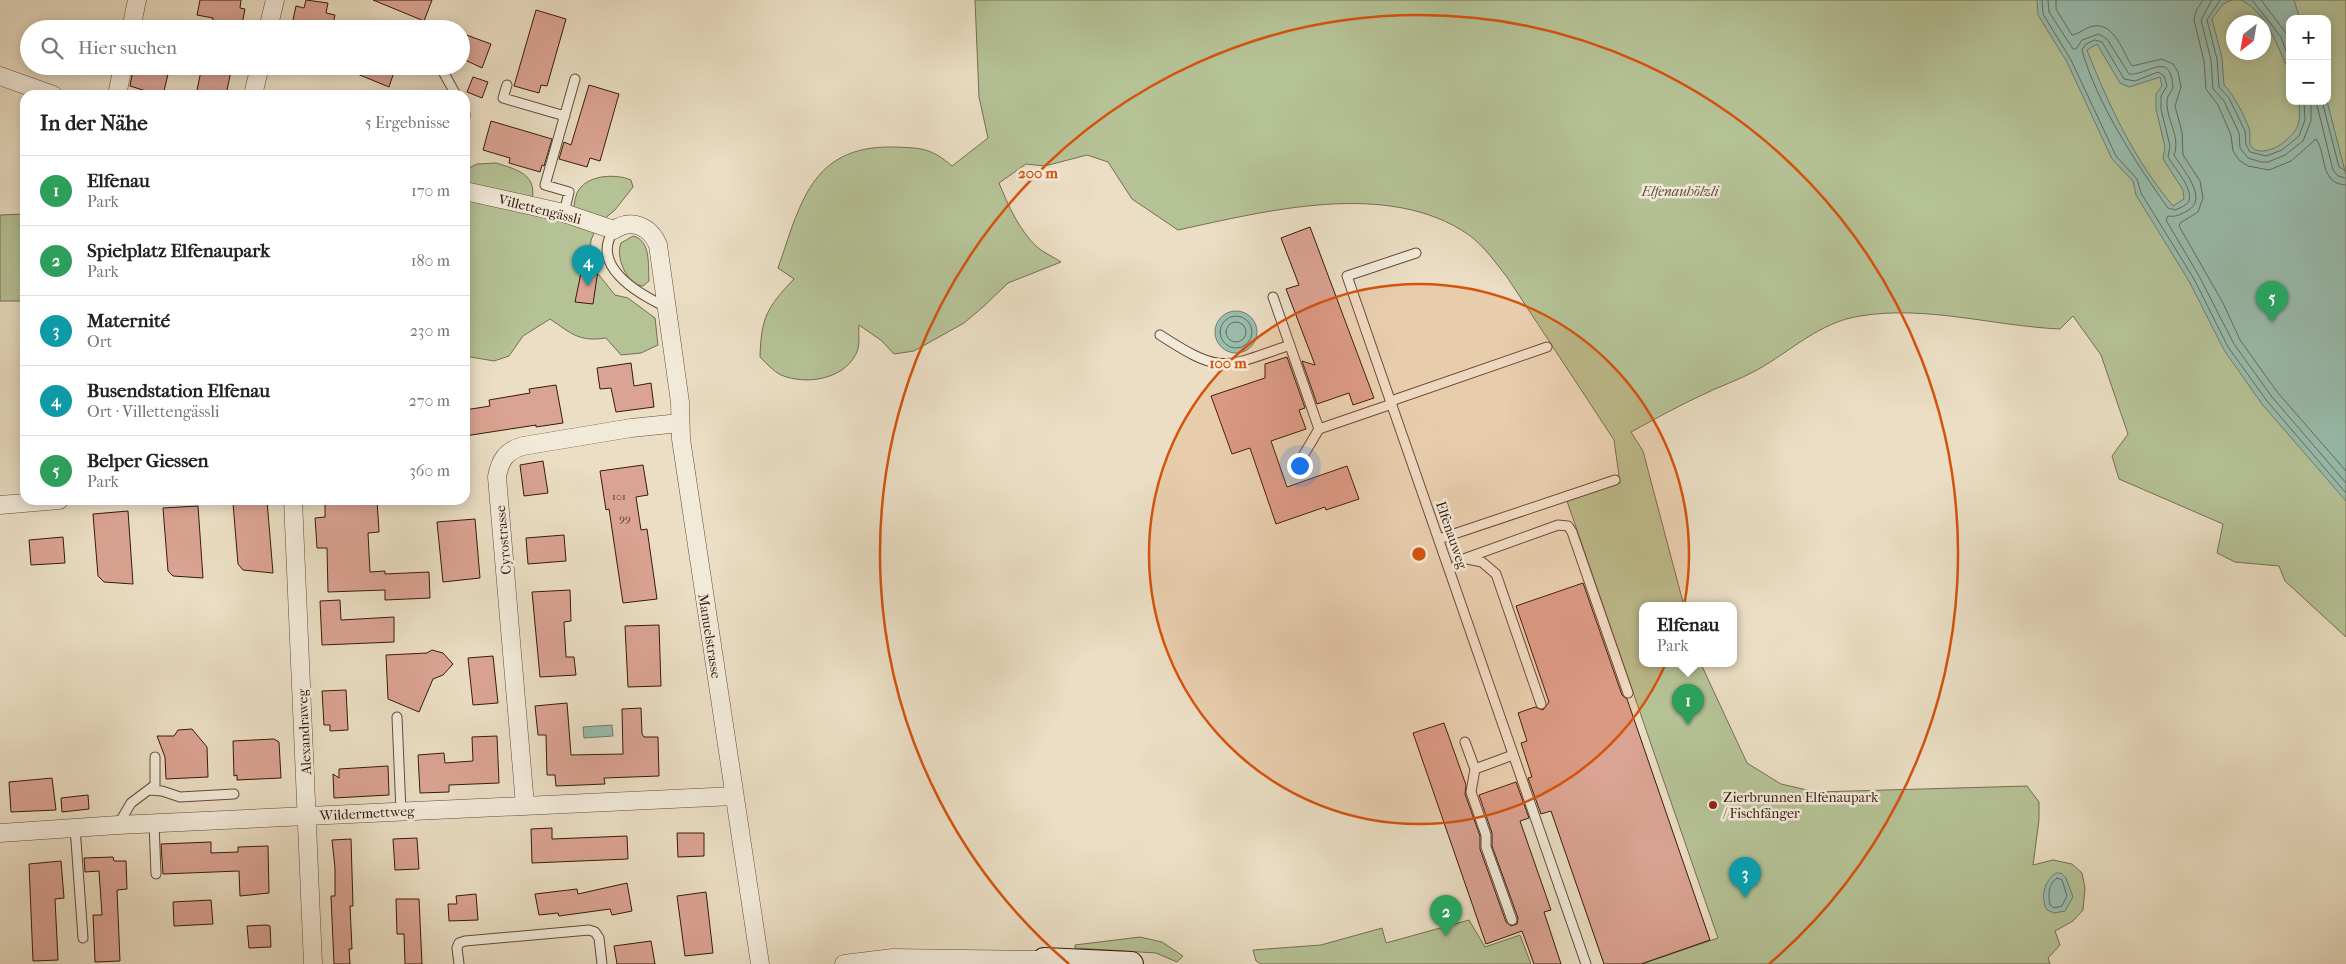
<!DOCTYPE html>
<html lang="de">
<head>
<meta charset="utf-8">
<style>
  body { margin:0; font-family:"IM FELL French Canon",serif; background:#f6f6f6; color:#222 }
  .controls { position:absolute; right:15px; top:15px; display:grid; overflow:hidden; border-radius:10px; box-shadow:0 2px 12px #0003 }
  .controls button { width:45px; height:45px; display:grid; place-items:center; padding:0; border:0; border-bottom:1px solid #e0e0e0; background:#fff; color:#222; font:25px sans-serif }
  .compass { position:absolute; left:2226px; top:15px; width:45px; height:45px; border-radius:50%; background:#fff; box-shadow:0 2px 12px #0003; rotate:211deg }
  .you { position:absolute; left:1299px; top:465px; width:18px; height:18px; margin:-12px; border:4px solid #fff; border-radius:50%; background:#1a73e8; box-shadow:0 0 0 8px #1a73e833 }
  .badge { display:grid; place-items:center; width:32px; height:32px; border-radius:50%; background:#0f766e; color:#fff; font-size:16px; font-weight:700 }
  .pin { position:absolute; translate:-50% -41px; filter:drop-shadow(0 1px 2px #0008) }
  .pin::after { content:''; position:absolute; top:26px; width:18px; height:15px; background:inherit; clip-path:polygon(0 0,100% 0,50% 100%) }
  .popup { position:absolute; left:1639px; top:602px; width:98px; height:65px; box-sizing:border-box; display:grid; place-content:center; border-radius:10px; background:#fff; filter:drop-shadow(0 1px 4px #0005); font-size:16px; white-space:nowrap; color:#767676 }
  .popup b { font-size:19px; color:#222 }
  .popup::after { content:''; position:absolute; left:50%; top:100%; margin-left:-10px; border:10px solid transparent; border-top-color:#fff }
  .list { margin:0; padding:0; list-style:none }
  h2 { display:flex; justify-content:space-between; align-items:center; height:65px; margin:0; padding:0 20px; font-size:21px }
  h2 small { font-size:16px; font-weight:400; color:#767676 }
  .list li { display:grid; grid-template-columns:32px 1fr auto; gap:15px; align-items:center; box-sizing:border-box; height:70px; padding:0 20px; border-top:1px solid #e0e0e0 }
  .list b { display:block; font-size:19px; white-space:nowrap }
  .list p { margin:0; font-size:16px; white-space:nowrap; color:#767676 }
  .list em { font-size:16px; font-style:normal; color:#767676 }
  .icon { flex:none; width:28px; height:28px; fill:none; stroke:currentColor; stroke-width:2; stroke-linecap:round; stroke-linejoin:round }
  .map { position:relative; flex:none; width:2346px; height:964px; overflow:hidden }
  .search { position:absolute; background:#fff; box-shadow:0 2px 12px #0003; left:20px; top:20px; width:450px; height:55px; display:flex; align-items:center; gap:12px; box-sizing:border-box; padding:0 18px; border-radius:28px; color:#767676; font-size:19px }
  .panel { position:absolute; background:#fff; box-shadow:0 2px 12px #0003; left:20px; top:90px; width:450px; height:415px; border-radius:15px }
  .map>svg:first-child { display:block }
  .green { fill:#b5c296; stroke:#766e52; fill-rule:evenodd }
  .water { fill:#99bdae; stroke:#717c6e; fill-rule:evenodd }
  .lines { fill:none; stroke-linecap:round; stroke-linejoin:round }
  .shore { stroke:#686c5e; stroke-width:1 }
  .building { fill:#dba393; stroke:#361a0e }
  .lane-casing { stroke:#634b3c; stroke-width:11 }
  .street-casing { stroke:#634b3c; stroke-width:19 }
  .secondary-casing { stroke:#361a0e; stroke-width:26 }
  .lane { stroke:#f2ead9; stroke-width:9 }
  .street { stroke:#f2ead9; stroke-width:18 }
  .secondary { stroke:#f2ead9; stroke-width:24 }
  .ring { fill:none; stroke:#d6530c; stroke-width:2.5 }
  .poi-dot { fill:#8f2418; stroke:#f2ead9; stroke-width:2 }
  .labels { text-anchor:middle; stroke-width:5; stroke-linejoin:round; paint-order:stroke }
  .number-label { font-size:11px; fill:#5f3c2f }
  .park-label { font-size:14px; font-style:italic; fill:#5c4c37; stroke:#f2ead9 }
  .street-label { font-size:14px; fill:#361a0e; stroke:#f2ead9 }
  .poi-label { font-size:14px; fill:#361a0e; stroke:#f2ead9; text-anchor:start }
  .centre { fill:#d6530c; stroke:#f2ead9; stroke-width:2.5 }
  .ring-label { font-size:15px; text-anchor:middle; font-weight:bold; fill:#d6530c; stroke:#f2ead9; stroke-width:5; stroke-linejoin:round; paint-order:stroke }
</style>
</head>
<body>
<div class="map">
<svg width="2346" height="964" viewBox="0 0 2346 964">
  <rect width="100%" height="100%" fill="#ebdec4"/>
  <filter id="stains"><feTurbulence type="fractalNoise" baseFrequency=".004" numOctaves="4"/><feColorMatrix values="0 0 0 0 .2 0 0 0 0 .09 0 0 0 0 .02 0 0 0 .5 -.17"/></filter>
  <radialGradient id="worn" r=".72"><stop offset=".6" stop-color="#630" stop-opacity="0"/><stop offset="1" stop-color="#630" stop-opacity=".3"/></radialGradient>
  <path class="green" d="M975,0H2346V637L2285,581L2279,566L2235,562L2217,553L2223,524L2119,479L2112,456L2128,434L2101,355L2073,316L2060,329C1993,326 1927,305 1860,316C1820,322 1791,351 1757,370C1739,380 1720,386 1702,395C1678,406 1655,419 1631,432L1643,451L1684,606H1643V664H1701L1747,763L1781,784L1816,792L2027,786L2039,802V820L2033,865L2053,860L2072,864L2082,873L2085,888L2083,910L2073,921L2055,931L2060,945L2048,958L2050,964H1642L1718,938L1567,501L1620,483L1614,440L1507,277C1495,262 1484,246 1469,235C1389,179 1266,211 1178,230L1132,199L1108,162L1087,155L1045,166L1026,164L999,183C1008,205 1019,230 1037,247C1044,253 1054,257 1061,262L1008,283L983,307L964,323L914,351L894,354L882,341L859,325C858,332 860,342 858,349C848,379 807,386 781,375C773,371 766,363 760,357C761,318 767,307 794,279L778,268C800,206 810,146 892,147C920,148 930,147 952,166L988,138L979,97ZM2290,19H2327V101H2290ZM2234,22H2264V52H2234Z
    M496,163C523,171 540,177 530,208L572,217C574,210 574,200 577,193C585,175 615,173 631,180L633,187L615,210L598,224L591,240L590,254L595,270L615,295L628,298L655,318L658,345L641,353L621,355L606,338C579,342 572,334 550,319L523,336L509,356L494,361L465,356V170L477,164Z
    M25,214V301H0V215Z
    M633,236C651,240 648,265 649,281L643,286C627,285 615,257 621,243Z
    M1469,920L1485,947L1520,935L1531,964H1261L1256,961L1253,950L1321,945L1382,928L1386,943Z
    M1140,937L1162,942L1183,956L1177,962L1156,953L1075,948V945Z"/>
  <path class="water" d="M2037,0H2232L2223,4L2212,19L2222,58L2224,85C2234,95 2244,115 2249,128C2251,133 2249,139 2250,144C2256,158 2277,148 2284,142C2301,128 2300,122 2299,101H2327L2346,175V501L2262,404L2224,350L2189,281L2136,195L2133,181L2112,159L2067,62L2038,15ZM2097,44L2120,83L2129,87L2160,77L2162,86L2156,94V109L2165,147L2163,159L2183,190L2184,199L2173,206C2135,161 2108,104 2087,50Z
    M2241,0H2294L2300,19H2290V73C2277,48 2269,14 2241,0Z
    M1215 332a21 21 0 1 1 42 0a21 21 0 1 1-42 0Z
    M612,725L613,736L584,738L583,727Z
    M2056,873H2061L2066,878L2073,897L2065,911L2054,913L2047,910C2040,898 2044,881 2056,873Z"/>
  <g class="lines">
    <path class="shore" d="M2042,0L2043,14L2071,60L2116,156L2137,179L2141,193L2194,279L2228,347L2267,401L2346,493
      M2048,0L2049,12L2073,49H2076L2082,40L2099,34L2107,39L2129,74C2148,76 2170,49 2173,87C2172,92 2167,95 2167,101C2166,120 2181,136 2174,155C2182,169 2210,199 2187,211C2180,215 2175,217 2168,216L2166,220L2199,276L2234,344L2272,397L2346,483
      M2056,0V9L2072,35C2079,34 2086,27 2094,26C2115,23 2123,53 2132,66L2162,59L2173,64L2178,72L2181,87L2175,106L2182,132L2183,155L2200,181L2203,198L2198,212L2180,223L2179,226L2223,303L2240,340L2278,393L2346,471
      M2203,0L2196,11L2194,20L2204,61L2206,89L2218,105L2231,135L2233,151L2239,160L2248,166L2269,170L2291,161L2316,139C2327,154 2319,184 2346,185
      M2212,0L2201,20L2211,60L2213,89L2224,101L2239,133L2240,148L2248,158L2261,162H2268L2285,155L2303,141L2311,121V101
      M2220,0L2207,20L2217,59L2219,87L2229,98L2245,131L2246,145L2250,152L2266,156L2282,150L2299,136L2305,120L2304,101
      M2252,0L2281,37L2290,62
      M2261,0L2286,33L2290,45
      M2095,40L2102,42L2124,79L2135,81L2158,72L2164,76L2167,86L2161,96V109L2170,146L2168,157C2174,168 2193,187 2189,201C2187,205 2180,208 2175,210L2168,208C2136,163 2097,104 2082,50L2085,45Z
      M2316,101L2333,170L2338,176L2346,178
      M2322,101L2339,167L2346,171
      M1220 332a16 16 0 1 1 32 0a16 16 0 1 1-32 0Z
      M1226 332a10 10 0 1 1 20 0a10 10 0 1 1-20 0Z
      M2057,878L2062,880L2067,896L2062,906L2054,908L2050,905C2048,895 2048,884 2057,878Z"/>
  </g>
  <path class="building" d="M200,0H241L240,8L245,9L241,29H211L213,18L197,15Z
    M306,0L328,3L326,13L335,15L332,29H291L296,6L304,8Z
    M373,0H432L424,21Z
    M536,10L566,19L547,86L541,85L539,93L514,86Z
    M461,33L491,44L482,68L461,58Z
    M145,66H170L163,95H146V91L130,86L133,70L143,72Z
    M202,66H224V70L231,71L226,95H196Z
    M338,66H396L389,87Z
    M473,77L488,82L482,98L467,92Z
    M589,85L619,94L600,161L590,158L587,167L559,159L564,142L571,145Z
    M491,121L552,139L544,166L542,165L540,172L509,163L510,158L483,150Z
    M1310,227L1374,398L1353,405L1349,393L1317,404L1302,361L1315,365L1286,289L1299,285L1281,238Z
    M582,268L598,270L593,304L575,302Z
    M1287,357L1305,408L1299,410L1306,429L1271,441L1287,487L1347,466L1359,499L1326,510L1325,507L1276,524L1250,448L1232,454L1211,396L1265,378V364Z
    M631,363L634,386L651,383L654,407L616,412L611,388L600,389L597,368Z
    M556,385L563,423L536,427V425L465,436V410L490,406L489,400L530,393L529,389Z
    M543,461L548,493L524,496L520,465Z
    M643,465L648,495L636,497L641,530L647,529L657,599L623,603L609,509L606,510L600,471Z
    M267,500L273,573L243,570L238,564L233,503Z
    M325,500H377L379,532L368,533L370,572L385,571V574L429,572L430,598L385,600V590L328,592L327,548H317L316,532L315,518L325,517Z
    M198,506L203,578L173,576L168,571L163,508Z
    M128,511L133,584L104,582L98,576L93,514Z
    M475,519L480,578L443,582L437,522Z
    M564,535L566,561L528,564L526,538Z
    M63,537L65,563L31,565L29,540Z
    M1583,583L1622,695L1627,699L1710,940L1641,964H1604L1551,811L1541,814L1528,778L1532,777L1521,743L1527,741L1518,713L1535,707L1543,710L1549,702L1516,606Z
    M570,590L571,621L564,622L566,657H574L576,675L540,677L532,592Z
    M340,600L341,620L394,617V642L322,645L320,601Z
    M659,625L661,686L628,687L625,626Z
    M432,650L443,653L453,664L443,675L433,679L419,712L388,699L386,655L427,653Z
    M493,656L498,703L473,705L468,658Z
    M346,690L348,730L330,731V725H324L322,691Z
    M567,703L571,755L623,754L622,709L641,708L642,734L644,737H658L659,776L604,778L605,784L556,786L555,775H547L546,735H538L535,706Z
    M1444,723L1466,785L1465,794L1480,836V849L1506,922L1511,926L1517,924L1518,918L1492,846V833L1479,795L1516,782L1529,818L1520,821L1551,910L1544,912L1561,964H1534L1522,931L1486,944L1413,733Z
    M192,729L207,747L208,777L166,779L165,757L157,736H174L178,730Z
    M497,736L499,783L449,785V792L420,793L418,755L444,753L445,763L473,761L472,737Z
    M274,739L279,742L281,778L237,780V775L234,776L233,741Z
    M388,766L389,795L334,798L333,774L339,778V769Z
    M52,778L56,810L11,812L9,782Z
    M88,795L89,809L62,812L61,798Z
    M552,828V839L627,836L628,859L532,863L531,829Z
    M677,833H704V856L678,857Z
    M417,838L419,869L395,870L393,839Z
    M351,839L353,906H350L352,949H349L350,964H334L331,896H335V868L332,840Z
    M211,842V853L238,852V847L268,846L269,893L240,896L239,871L163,874L161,844Z
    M113,857L114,861H126L127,889L117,890L120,961L95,962L93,915H102L99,871L85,872L84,858Z
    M61,861L64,898L55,899L58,960L33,961L29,864Z
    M627,883L632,911L612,915L610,909L559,916L558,913L539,915L535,894L577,889L578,894Z
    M706,892L713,953L685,956L677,896Z
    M476,894L478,920L449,921L448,904H457L456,896Z
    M396,899H419L422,964H405L404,934H397Z
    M211,900L213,924L174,926L173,902Z
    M266,925L270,926L271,947L249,948L247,926Z
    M651,941L655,964H617L614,946Z"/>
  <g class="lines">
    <g class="lane-casing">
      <path id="lane" d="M440,66L456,95
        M507,85L503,98L565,116
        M465,114V116
        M564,213L569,192L545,185L575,79
        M614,230C589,266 639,294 666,307
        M1416,253L1347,276L1586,964
        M1273,297L1319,429L1392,404
        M1160,335C1222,375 1223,368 1290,345
        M1391,401L1547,347
        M1300,461L1319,429
        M1439,539L1615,480
        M1467,559L1482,562L1496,574L1541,704
        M1458,561L1558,525L1568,526L1572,532L1628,693
        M397,717L401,812
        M1465,742L1475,769L1513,755
        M1475,769L1471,792L1486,835V847L1512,920
        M150,790L162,791L180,797L234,794
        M154,823L156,874
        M118,825L131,803L155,785V757
        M75,827L83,938
        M459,964L457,948L459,943L465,941L589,930L595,932L599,938L602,964"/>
    </g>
    <g class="street-casing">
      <path id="street" d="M131,29L137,0
        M268,29L275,0
        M0,76L53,95
        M117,95L123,66
        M253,95L260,66
        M465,191L564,213L614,230C631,218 650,226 658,245L680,402L681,439L760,964
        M293,500L313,964
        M0,505L59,500
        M525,805L497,477C500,460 506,451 523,446L631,428L680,423
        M0,833L118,825L734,796
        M844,964L893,958L1044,960"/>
    </g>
    <g class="secondary-casing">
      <path id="secondary" d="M1044,960L1131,964"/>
    </g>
    <use href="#lane" class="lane"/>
    <use href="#street" class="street"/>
    <use href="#secondary" class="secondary"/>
  </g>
  <circle cx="1419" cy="554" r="270" fill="#d6530c" fill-opacity=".12"/>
  <g class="ring">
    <circle cx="1419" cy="554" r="270"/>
    <path d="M1069 964A539 539 0 1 1 1769 964"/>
  </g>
  <circle class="poi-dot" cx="1713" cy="805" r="5"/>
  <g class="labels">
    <g class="number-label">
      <text x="619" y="500">101</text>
      <text x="625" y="522">99</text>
    </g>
    <g class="park-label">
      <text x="1680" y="196">Elfenauhölzli</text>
    </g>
    <g class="street-label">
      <text transform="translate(540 209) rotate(14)" y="5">Villettengässli</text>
      <text transform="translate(1452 535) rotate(71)" y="5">Elfenauweg</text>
      <text transform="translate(503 540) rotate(-95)" y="5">Cyrostrasse</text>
      <text transform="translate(710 636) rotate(81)" y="5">Manuelstrasse</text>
      <text transform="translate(304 732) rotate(-93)" y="5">Alexandraweg</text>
      <text transform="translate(367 813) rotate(-3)" y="5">Wildermettweg</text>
    </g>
    <g class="poi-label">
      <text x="1723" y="802">Zierbrunnen Elfenaupark<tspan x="1723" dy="16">/ Fischfänger</tspan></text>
    </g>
  </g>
  <circle cx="1419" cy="554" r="8" class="centre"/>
  <g class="ring-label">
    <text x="1038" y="178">200 m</text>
    <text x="1228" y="368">100 m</text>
  </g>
  <rect width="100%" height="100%" filter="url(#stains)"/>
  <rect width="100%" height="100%" fill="url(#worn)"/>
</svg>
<div class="controls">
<button>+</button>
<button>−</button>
</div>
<svg class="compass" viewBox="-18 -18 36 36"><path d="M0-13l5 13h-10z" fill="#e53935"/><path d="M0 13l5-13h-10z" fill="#767676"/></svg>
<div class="you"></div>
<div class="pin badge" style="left:1688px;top:725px;background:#2e9e5b">1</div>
<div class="popup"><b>Elfenau</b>Park</div>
<div class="pin badge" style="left:1446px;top:936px;background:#2e9e5b">2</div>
<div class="pin badge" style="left:1745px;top:898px;background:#0f9aa8">3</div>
<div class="pin badge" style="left:588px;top:286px;background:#0f9aa8">4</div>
<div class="pin badge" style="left:2272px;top:322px;background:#2e9e5b">5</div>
<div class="search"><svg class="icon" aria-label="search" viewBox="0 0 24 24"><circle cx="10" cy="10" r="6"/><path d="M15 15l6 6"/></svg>Hier suchen</div>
<section class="panel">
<h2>In der Nähe<small>5 Ergebnisse</small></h2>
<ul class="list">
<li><span class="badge" style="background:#2e9e5b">1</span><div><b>Elfenau</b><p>Park</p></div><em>170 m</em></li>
<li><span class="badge" style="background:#2e9e5b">2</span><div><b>Spielplatz Elfenaupark</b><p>Park</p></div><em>180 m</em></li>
<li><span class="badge" style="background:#0f9aa8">3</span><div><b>Maternité</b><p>Ort</p></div><em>230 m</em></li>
<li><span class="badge" style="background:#0f9aa8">4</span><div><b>Busendstation Elfenau</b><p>Ort · Villettengässli</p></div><em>270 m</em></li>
<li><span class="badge" style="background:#2e9e5b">5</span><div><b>Belper Giessen</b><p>Park</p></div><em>360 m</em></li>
</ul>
</section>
</div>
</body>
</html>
